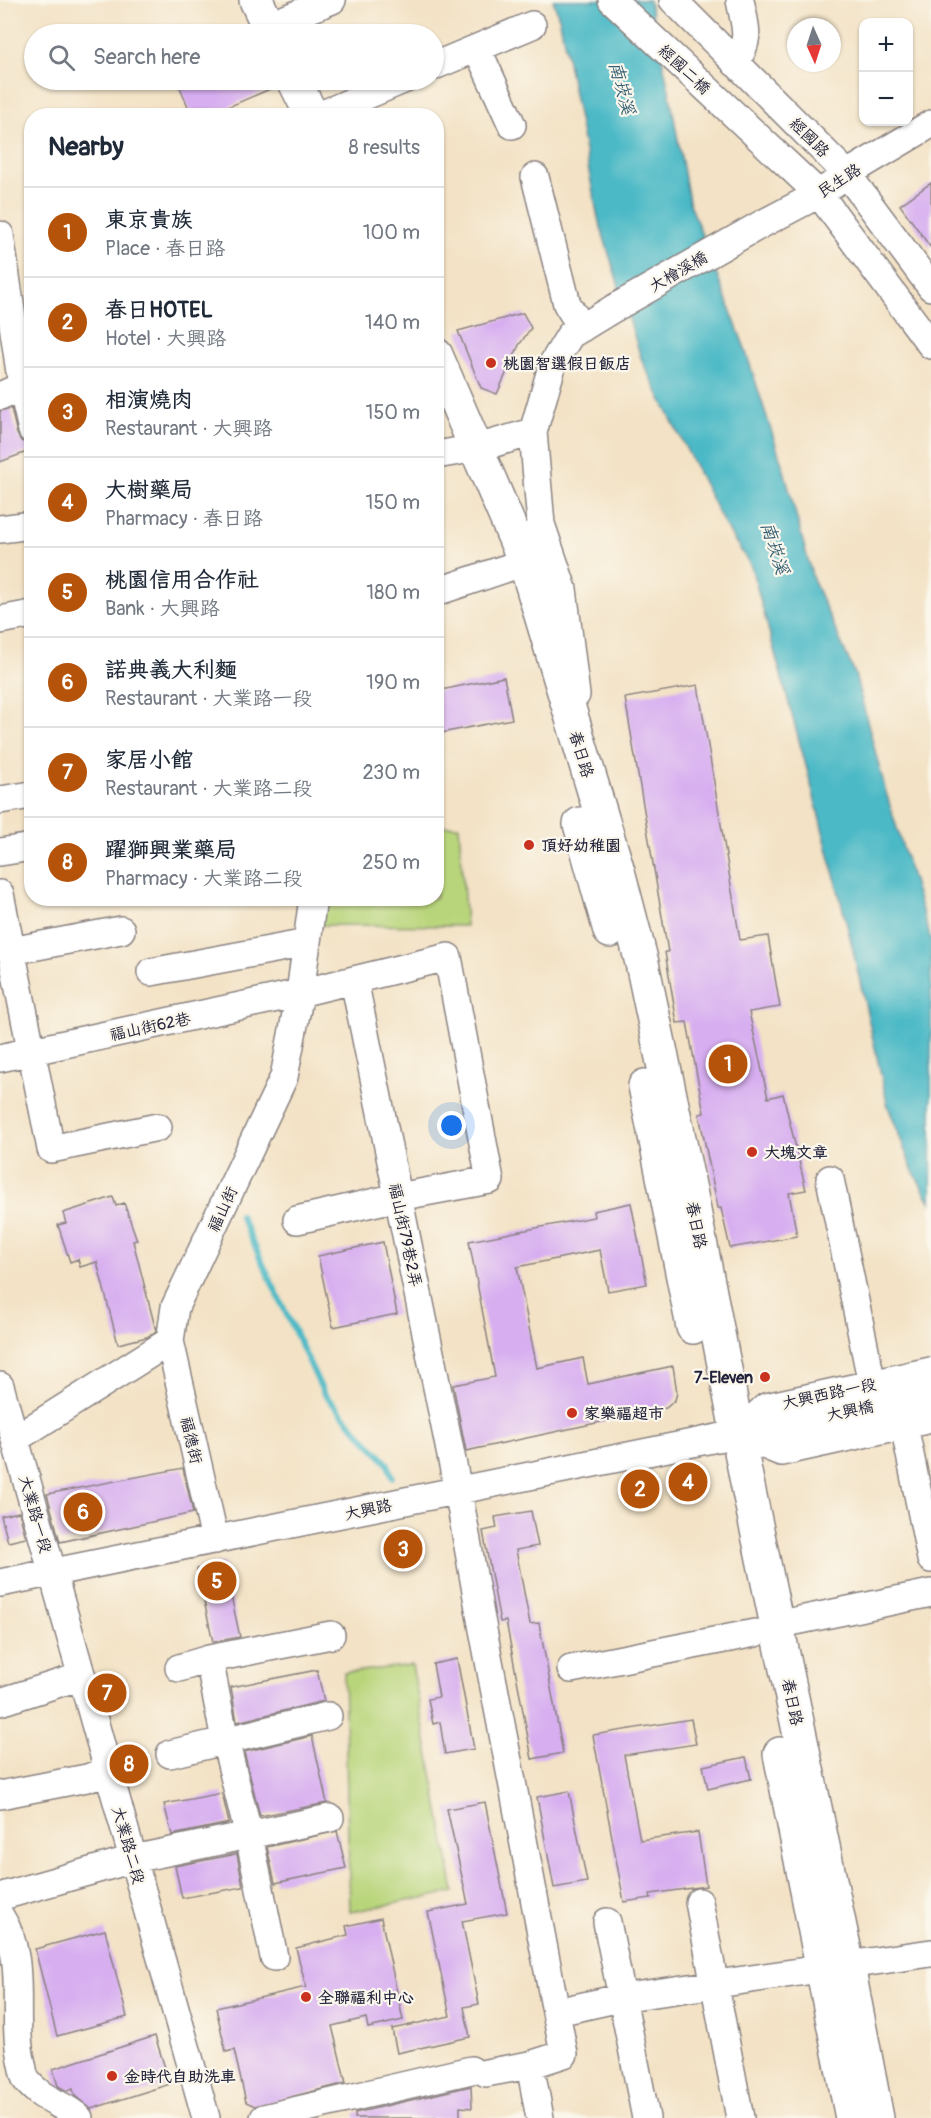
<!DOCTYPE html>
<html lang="en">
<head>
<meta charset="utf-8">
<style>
  body { margin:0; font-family:Pangolin,"LXGW WenKai TC",sans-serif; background:#f2f2f3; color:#1f2937 }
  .controls { position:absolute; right:18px; top:18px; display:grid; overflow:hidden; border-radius:12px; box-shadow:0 2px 4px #0004 }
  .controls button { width:54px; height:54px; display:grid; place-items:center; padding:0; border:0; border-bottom:2px solid #e0e1e3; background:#fff; color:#1f2937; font:30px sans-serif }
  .compass { position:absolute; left:787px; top:18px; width:54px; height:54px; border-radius:50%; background:#fff; box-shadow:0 2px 4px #0004; rotate:177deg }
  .you { position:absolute; left:452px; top:1126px; width:21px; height:21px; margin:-15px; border:4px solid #fff; border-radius:50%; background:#1a73e8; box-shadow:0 0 0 9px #1a73e833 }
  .badge { display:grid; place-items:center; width:39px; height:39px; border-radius:50%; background:#b45309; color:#fff; font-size:20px; font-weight:700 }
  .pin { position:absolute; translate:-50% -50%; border:3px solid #fff; box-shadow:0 2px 6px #0006 }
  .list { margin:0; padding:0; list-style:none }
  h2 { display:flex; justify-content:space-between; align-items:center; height:78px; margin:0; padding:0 24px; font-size:26px }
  h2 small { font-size:20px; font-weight:400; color:#747a83 }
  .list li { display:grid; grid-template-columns:39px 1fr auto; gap:18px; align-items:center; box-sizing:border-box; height:90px; padding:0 24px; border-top:2px solid #e0e1e3 }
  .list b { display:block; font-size:22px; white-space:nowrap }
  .list p { margin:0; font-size:20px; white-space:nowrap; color:#747a83 }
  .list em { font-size:20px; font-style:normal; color:#747a83 }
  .icon { flex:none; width:33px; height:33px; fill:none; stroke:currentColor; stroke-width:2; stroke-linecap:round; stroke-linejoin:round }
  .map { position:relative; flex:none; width:931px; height:2118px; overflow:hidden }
  .search { position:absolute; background:#fff; box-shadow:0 2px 4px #0004; left:24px; top:24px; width:420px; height:66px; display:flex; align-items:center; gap:15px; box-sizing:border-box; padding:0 21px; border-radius:33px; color:#747a83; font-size:22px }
  .panel { position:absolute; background:#fff; box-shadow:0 2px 4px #0004; left:24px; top:108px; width:420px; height:798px; border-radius:24px }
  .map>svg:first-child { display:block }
  .green { fill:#b9d57b; stroke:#6e7c5b; stroke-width:1.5 }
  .water { fill:#4cb9c6; stroke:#376e80; stroke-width:1.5 }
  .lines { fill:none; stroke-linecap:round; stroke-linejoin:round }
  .stream { stroke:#4cb9c6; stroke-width:6 }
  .building { fill:#d7aef0 }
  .minor-casing { stroke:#8a8280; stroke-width:30 }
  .major-casing { stroke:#8a8280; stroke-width:36 }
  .minor { stroke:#fff; stroke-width:27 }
  .major { stroke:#fff; stroke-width:33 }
  .poi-dot { fill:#c8321e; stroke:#fbf7ec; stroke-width:2 }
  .labels { text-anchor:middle; stroke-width:4.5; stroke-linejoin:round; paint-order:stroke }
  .street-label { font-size:16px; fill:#22223b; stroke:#fbf7ec }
  .poi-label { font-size:16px; font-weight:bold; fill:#22223b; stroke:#fbf7ec; text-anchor:start }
  .water-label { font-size:18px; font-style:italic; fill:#335e73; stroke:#fbf7ec }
</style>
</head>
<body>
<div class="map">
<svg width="931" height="2118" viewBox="0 0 931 2118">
  <rect width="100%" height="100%" fill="#fbf7ec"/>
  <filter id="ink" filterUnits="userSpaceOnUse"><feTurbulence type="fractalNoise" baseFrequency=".0167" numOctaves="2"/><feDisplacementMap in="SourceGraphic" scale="12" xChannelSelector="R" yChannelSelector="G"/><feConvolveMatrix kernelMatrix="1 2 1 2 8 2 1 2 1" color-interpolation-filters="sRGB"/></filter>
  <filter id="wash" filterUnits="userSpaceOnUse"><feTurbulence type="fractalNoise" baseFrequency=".008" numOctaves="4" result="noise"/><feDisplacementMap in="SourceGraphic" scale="24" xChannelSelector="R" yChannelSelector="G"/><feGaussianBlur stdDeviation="1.35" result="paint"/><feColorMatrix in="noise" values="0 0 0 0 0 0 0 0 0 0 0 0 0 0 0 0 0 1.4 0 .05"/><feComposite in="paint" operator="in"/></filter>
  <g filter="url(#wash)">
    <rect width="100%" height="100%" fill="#f3e2c5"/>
    <path class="green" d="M437,826H459L466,926L318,925L324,899L436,898Z
      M412,1665L454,1892L350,1912L344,1673Z"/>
    <path class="water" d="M553,0H649L669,90L689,201L744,346L784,470L813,579L855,674L885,789L931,940V1203L912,1169L888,1106L850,937L808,773L751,566L724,524L642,361L598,218L560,21Z"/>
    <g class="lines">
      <path class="stream" d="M240,1215L324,1394L388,1464L392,1477"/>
    </g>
    <g id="blocks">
      <path class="building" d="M177,80H275L277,86L207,116H192Z
        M931,183V248L900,205Z
        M523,313L531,328L519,345L497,394L481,388L458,331Z
        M11,408L17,434L21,441L31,445L32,450L0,462V411Z
        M504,677L512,719L436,734V691Z
        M698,685L740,940L768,936L780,1007L749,1012L768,1098L783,1094L806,1190L789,1193L797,1236L730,1248L721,1208H718L699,1114L704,1113L687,1022L677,1023L665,952H668L625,698Z
        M113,1197L116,1206L124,1203L137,1240L133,1241L156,1331L147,1337L118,1344L97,1262L80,1267L78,1259L70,1262L58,1225L66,1223L63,1213Z
        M631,1203L647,1284L608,1291L600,1250L517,1267L537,1368L583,1358L588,1384L673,1366L677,1393L675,1400L666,1408L466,1451L453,1385L495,1377L469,1241L594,1217L593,1211Z
        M383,1242L397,1314L333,1327L318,1256Z
        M183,1468L193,1513L60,1542L47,1494Z
        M531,1511L538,1546L516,1550L530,1624L539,1623L563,1753L532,1759L506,1621L500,1622L483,1531L497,1528L495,1517Z
        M19,1512L26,1538L8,1542L1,1516Z
        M224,1563L240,1637L213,1642L197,1569Z
        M457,1659L474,1749L445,1754L440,1722L433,1724L428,1699L439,1697L433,1664Z
        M317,1670L324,1701L237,1722L231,1687Z
        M691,1719L696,1744L624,1755L640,1840L698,1832L706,1886L650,1894L651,1898L624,1902L593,1735Z
        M312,1736L327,1803L260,1816L244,1752Z
        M746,1757L751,1779L708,1789L703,1766Z
        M569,1791L587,1882L554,1888L537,1797Z
        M222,1793L229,1823L172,1835L164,1804Z
        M485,1802L507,1913L462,1921L479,2004L464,2007L470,2037L397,2053L392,2029L450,2016L428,1912L468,1904L447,1809Z
        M337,1831L346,1868L275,1883L267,1847Z
        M237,1854L243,1887L182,1898L175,1866Z
        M381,1918L403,2020L368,2028L366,2018L332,2026L346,2083L255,2106L246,2102L234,2050L226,2052L216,2008L306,1987L296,1948L348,1935L346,1926Z
        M105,1930L127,2017L57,2036L35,1949Z
        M155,2036L170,2084L91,2109L75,2096L73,2089L67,2091L58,2086L53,2069Z
        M471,2086L472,2108L460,2107V2118H355V2113Z"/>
    </g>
  </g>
  <g filter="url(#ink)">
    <use href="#blocks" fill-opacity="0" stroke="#8a8280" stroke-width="1.5"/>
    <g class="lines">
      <g class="minor-casing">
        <path id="minor" d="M612,0L819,194L931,345
          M673,0L847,174L931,287
          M268,26L332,0
          M477,48L512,125
          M735,63C752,38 745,27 740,0
          M434,66L532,25
          M318,116L403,80
          M535,177L567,304L582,328
          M0,235L22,386L32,430
          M0,396L22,386
          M436,455L477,448L533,432
          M541,524L563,589L576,695
          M0,529L32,525
          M436,592L525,562L541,524L533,432L553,363L570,335L611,310L760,225L819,194L847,174L931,124
          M0,620L32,614
          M0,800L32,795
          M0,852L32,847
          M0,894L51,1149L158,1127
          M11,951L121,930
          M151,972L307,943
          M354,980L458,1490L480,1614L564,2054L530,2065L486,2073
          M0,1058L300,993L448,957L490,1180L398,1197L297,1220
          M830,1179L872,1384
          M931,1371L766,1407L737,1434L781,1452L931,1419
          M0,1386L206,2118
          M904,1425L931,1559
          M15,1439L170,1341
          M215,1540L170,1341L175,1307L284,1077L300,993L313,898
          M0,1583L737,1434L931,1392
          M776,1625L931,1593
          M209,1659L225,1740L249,1836L274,1957
          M179,1668L209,1659L331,1635
          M571,1669L755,1633
          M0,1702L82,1676
          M170,1754L328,1716
          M0,1795L87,1778L108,1771
          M6,1895L133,1859L330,1818
          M699,1902L740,2118
          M0,1916C29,1960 10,2016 22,2064C23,2069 24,2077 27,2081C42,2100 64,2104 79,2118
          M607,1922L646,2118
          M557,2012L620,1998L931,1953
          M530,2065L540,2118
          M264,2118L471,2070"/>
      </g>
      <g class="major-casing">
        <path id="major" d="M256,0L272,34
          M294,80L312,116
          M436,355L525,562L618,871L642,963L690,1190L746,1477L848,1966L877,2118
          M580,824L610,931
          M645,1086L693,1327
          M780,1754L852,2118"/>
      </g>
      <use href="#minor" class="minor"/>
      <use href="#major" class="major"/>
    </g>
  </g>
  <g class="poi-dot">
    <circle cx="491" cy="363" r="6"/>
    <circle cx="529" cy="845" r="6"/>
    <circle cx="752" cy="1152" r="6"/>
    <circle cx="765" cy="1377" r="6"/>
    <circle cx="572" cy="1413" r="6"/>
    <circle cx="306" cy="1997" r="6"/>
    <circle cx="112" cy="2076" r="6"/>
  </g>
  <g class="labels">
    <g class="street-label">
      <text transform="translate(685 69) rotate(43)" y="6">經國二橋</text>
      <text transform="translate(810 137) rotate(45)" y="6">經國路</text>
      <text transform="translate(839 180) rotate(-33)" y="6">民生路</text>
      <text transform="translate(678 271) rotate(-30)" y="6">大檜溪橋</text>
      <text transform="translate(582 754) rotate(73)" y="6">春日路</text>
      <text transform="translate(150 1026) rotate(-12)" y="6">福山街62巷</text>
      <text transform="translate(222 1209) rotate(-65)" y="6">福山街</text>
      <text transform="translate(697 1225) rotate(79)" y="6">春日路</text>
      <text transform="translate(406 1235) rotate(78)" y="6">福山街79巷2弄</text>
      <text transform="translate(829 1393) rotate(-12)" y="6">大興西路一段</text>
      <text transform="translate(850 1410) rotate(-12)" y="6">大興橋</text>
      <text transform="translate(192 1440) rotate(77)" y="6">福德街</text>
      <text transform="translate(368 1509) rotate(-12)" y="6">大興路</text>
      <text transform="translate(36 1514) rotate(74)" y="6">大業路一段</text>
      <text transform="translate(793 1702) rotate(78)" y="6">春日路</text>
      <text transform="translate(129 1845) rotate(74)" y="6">大業路二段</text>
    </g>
    <g class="poi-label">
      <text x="503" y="369">桃園智選假日飯店</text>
      <text x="541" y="851">頂好幼稚園</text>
      <text x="764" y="1158">大塊文章</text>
      <text x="753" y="1383" text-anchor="end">7-Eleven</text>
      <text x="584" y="1419">家樂福超市</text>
      <text x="318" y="2003">全聯福利中心</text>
      <text x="124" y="2082">金時代自助洗車</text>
    </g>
    <g class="water-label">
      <text transform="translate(622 88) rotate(75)" y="6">南崁溪</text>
      <text transform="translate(775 548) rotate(72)" y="6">南崁溪</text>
    </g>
  </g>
</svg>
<div class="controls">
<button>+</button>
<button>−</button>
</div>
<svg class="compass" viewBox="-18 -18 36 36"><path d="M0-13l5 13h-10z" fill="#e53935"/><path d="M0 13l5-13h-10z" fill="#747a83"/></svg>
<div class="you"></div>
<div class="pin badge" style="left:728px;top:1064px">1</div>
<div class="pin badge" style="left:640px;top:1489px">2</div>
<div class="pin badge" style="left:403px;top:1549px">3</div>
<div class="pin badge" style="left:688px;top:1482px">4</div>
<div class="pin badge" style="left:217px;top:1581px">5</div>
<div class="pin badge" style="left:83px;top:1512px">6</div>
<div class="pin badge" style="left:107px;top:1693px">7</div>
<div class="pin badge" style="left:129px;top:1764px">8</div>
<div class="search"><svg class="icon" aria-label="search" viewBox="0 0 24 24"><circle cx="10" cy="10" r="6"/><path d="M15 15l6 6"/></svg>Search here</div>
<section class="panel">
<h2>Nearby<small>8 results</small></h2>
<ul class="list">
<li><span class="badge">1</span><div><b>東京貴族</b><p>Place · 春日路</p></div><em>100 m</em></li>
<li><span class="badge">2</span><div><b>春日HOTEL</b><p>Hotel · 大興路</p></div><em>140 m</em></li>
<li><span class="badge">3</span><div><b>相演燒肉</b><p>Restaurant · 大興路</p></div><em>150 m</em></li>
<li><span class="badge">4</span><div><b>大樹藥局</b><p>Pharmacy · 春日路</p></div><em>150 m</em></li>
<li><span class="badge">5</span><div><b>桃園信用合作社</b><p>Bank · 大興路</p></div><em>180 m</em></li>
<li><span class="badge">6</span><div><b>諾典義大利麵</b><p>Restaurant · 大業路一段</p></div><em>190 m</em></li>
<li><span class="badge">7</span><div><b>家居小館</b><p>Restaurant · 大業路二段</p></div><em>230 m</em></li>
<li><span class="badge">8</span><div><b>躍獅興業藥局</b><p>Pharmacy · 大業路二段</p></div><em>250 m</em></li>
</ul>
</section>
</div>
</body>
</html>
